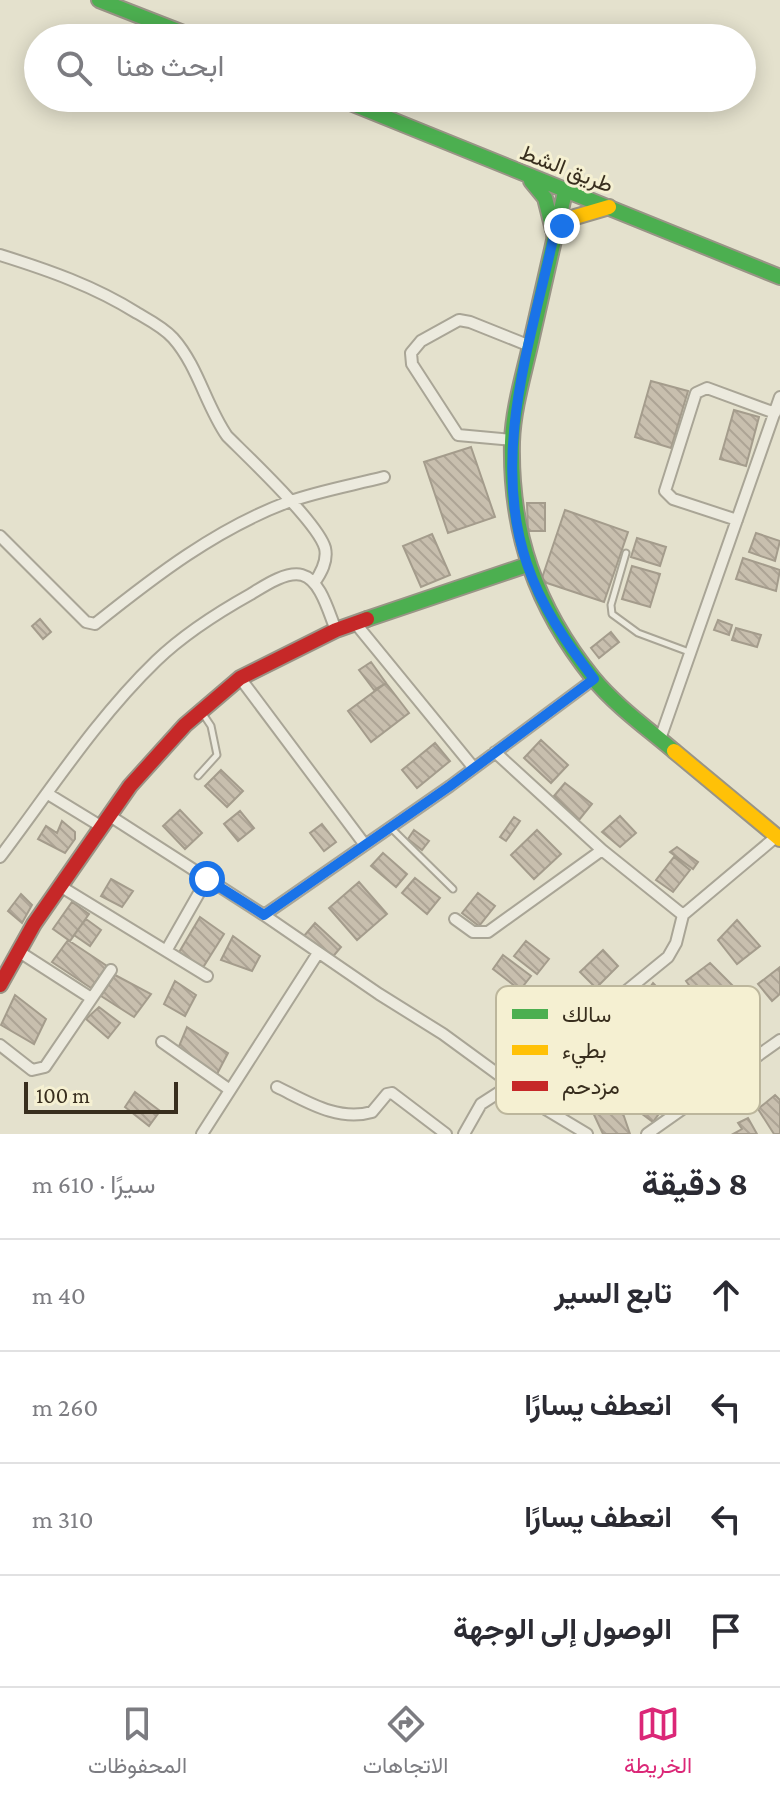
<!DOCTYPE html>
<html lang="ar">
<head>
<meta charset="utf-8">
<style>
  body { margin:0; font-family:"Crimson Pro",Vazirmatn,serif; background:#f7f7f7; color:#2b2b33; direction:rtl }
  .scale { position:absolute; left:24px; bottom:20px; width:154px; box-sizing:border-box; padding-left:8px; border:4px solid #382e1e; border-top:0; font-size:22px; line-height:28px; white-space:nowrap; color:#382e1e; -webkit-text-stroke:6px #f5f0d2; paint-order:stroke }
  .stop { position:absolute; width:24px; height:24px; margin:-18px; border:6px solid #1a73e8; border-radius:50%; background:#fff }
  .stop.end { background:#1a73e8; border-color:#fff; box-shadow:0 2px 8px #0008 }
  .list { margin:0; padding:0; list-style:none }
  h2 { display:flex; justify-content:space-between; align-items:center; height:104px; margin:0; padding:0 32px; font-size:34px }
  h2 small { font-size:26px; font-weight:400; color:#7c7c81 }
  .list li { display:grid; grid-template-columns:52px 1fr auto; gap:24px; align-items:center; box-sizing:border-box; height:112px; padding:0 32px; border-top:2px solid #e1e1e2 }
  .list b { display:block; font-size:30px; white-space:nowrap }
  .list em { font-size:26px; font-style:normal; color:#7c7c81 }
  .icon { flex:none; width:44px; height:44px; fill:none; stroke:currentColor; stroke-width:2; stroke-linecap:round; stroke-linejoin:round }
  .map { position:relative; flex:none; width:780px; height:1134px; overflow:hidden; direction:ltr }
  .search { position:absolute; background:#fff; box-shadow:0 4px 20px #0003; left:24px; right:24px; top:24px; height:88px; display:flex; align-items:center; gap:20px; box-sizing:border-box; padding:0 28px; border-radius:44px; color:#7c7c81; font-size:30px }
  .sheet { height:552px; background:#fff }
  nav { display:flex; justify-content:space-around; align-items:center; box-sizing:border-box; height:112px; border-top:2px solid #e1e1e2; background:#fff; font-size:22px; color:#7c7c81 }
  nav a { display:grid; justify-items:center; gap:4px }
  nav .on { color:#db2777 }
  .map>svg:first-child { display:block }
  .building { fill:url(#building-back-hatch); stroke:#a49c8c; stroke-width:2 }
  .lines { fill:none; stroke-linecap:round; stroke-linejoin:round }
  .lane-casing { stroke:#a9a596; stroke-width:9 }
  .street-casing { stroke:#a9a596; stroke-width:14 }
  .fast-casing { stroke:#999486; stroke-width:18 }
  .slow-casing { stroke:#999486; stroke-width:18 }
  .jam-casing { stroke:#999486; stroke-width:18 }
  .lane { stroke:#eceade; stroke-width:5 }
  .street { stroke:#eceade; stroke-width:10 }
  .fast { stroke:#4caf50; stroke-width:14 }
  .slow { stroke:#ffc107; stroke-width:14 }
  .jam { stroke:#c62828; stroke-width:14 }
  .route { stroke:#1a73e8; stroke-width:10 }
  .labels { text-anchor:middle; stroke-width:6; stroke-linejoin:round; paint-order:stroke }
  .street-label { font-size:22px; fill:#382e1e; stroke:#f5f0d2 }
  .key { fill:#f5f0d2; stroke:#bcb69c; stroke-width:2 }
  .key-label { font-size:22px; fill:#382e1e }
</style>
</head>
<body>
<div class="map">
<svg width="780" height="1134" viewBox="0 0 780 1134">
  <defs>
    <pattern id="building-back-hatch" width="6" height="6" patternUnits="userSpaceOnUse" patternTransform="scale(2)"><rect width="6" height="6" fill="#c8bfae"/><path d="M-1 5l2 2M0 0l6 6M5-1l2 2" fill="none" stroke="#ada495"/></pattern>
  </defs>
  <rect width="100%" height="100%" fill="#e4e1cd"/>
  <path class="building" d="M651,381L688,391L671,448L635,437Z
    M734,410L759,417L746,466L720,459Z
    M471,447L495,517L448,533L424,462Z
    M527,503H545V531H528Z
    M565,510L628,532L604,602L541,581Z
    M756,533L780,541L775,561L749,552Z
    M432,534L450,575L421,587L403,546Z
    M637,538L666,547L660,566L631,557Z
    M743,558L780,570L776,591L736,579Z
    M632,566L660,574L650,607L622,599Z
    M40,619L51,632L43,639L32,626Z
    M718,620L732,625L729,635L714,630Z
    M736,628L761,635L757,647L732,640Z
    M611,632L619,642L599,658L591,648Z
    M371,662L386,683L374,690L359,670Z
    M386,683L409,713L371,742L348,711Z
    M541,740L568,765L551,783L524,758Z
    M435,743L450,761L417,788L402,770Z
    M221,770L243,791L227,807L205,786Z
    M565,783L592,804L579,820L554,796Z
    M180,810L202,833L185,849L163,826Z
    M240,811L254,828L238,841L224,824Z
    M620,816L636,833L620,847L602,832Z
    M514,817L520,821L506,841L500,837Z
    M62,821L75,832V839L65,853L38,839L46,826L57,833Z
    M322,824L336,842L324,851L310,833Z
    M414,830L429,841L422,850L408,839Z
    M537,830L561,854L534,879L511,855Z
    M677,847L698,862L693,869L670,852Z
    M383,853L407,874L396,887L371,866Z
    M674,857L690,870L673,892L656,880Z
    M415,878L440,898L427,914L402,893Z
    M111,879L133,891L122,907L101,896Z
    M359,882L387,914L357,940L329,908Z
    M478,893L495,906L479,926L462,913Z
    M21,894L32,905L22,923L8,911Z
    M72,902L89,914L70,941L53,929Z
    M200,917L224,934L202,969L178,954Z
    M86,919L101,930L90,946L74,935Z
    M737,920L760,946L737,964L718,940Z
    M315,923L341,947L330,960L304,936Z
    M233,936L260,956L252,971L221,960Z
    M68,940L107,966L91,988L52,962Z
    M526,941L549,959L537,974L514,956Z
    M603,950L618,966L596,988L580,972Z
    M503,955L531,976L520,990L493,969Z
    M710,963L733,986L706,1008L686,981Z
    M780,967V994L772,1001L758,984Z
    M115,975L151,994L134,1017L101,996Z
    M175,981L196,995L185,1016L164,1004Z
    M653,983L669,1000L649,1016L640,1001Z
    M15,995L46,1019L34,1044L1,1025Z
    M99,1007L120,1023L108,1038L86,1019Z
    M187,1027L228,1053L216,1076L177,1051Z
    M614,1087L630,1134H603L589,1104Z
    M135,1092L160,1111L149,1126L125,1107Z
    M650,1095L663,1108L653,1122L634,1108Z
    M775,1095L780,1100V1134H774L758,1109Z
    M748,1118L757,1134H733L742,1129L738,1123Z"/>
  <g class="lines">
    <g class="lane-casing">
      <path id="lane" d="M626,553L611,605L612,614L638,633L689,652
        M198,776L217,755L211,726L203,714
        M391,828L453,889"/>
    </g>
    <g class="street-casing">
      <path id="street" d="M0,255C48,270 94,286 137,313C149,320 163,327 173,338C198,366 206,406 227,436C249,458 318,523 325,548C328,561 321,573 314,583
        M512,440L458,435L412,364L411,353L421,341L459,320L470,322L530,346
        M737,520L673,499L665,491L696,393L707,388L775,413
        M0,536L86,622L95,624C155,576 216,529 288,502C319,491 353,485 384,477
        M356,624L473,767
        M240,678L365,845
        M660,739L780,397
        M495,752L602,850
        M48,794L102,827
        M110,816L264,915L379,994L443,1034L547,1110L587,1134
        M0,857C50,791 96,719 156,661C184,634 217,613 251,594C264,586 286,571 302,575C321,580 329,614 336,630
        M60,886L207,976
        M264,915L450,786L594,679
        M455,919L473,932H488L602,850L683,915
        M18,951L91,998
        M166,951L207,879
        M162,1042L230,1090
        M0,1045L32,1070L45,1067L111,970
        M277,1087C306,1101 338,1122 372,1112L387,1094L392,1093L446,1134
        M202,1134L318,953
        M464,1134L481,1104L512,1084L668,957L676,943L683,915L777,836
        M647,1134L780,1040"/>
    </g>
    <g class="fast-casing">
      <path id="fast" d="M99,0L196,38
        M338,98L780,277
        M531,181L545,198L553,230
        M565,192C553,243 542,295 530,346C523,377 513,410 512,442C510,533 536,607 593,678C616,706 647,728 674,751
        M367,619L527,565"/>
    </g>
    <g class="slow-casing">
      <path id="slow" d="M554,234L575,217L609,207
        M674,751L780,839"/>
    </g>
    <g class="jam-casing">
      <path id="jam" d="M0,985L34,924L130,786L185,725L240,678L336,630L367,619"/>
    </g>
    <use href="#lane" class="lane"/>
    <use href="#street" class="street"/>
    <use href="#fast" class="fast"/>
    <use href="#slow" class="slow"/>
    <use href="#jam" class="jam"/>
  </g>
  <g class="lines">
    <path class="route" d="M207,879L264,915L450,786L594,679C567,644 541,606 527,564C490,455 531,341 554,235L562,226"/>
  </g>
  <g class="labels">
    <g class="street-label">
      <text transform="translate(567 168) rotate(21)" y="8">طريق الشط</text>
    </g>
  </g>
  <rect x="496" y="986" width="264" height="128" rx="12" class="key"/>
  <rect x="512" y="1009" width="36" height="10" fill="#4caf50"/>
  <rect x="512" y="1045" width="36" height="10" fill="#ffc107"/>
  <rect x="512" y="1081" width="36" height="10" fill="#c62828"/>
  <g class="key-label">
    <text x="562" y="1022">سالك</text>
    <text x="562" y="1058">بطيء</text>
    <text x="562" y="1094">مزدحم</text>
  </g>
</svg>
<div class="scale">100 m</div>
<div class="stop" style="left:207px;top:879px"></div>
<div class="stop end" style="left:562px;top:226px"></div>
<div class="search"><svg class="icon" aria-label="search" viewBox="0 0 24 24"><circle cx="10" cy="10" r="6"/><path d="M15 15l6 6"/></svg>ابحث هنا</div>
</div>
<section class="sheet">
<h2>8 دقيقة<small>سيرًا · 610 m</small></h2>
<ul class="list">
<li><svg class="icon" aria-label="ahead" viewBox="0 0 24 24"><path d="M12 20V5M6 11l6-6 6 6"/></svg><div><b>تابع السير</b></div><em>40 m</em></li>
<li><svg class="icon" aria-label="left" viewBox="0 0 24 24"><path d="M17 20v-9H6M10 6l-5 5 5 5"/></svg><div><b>انعطف يسارًا</b></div><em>260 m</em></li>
<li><svg class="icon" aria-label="left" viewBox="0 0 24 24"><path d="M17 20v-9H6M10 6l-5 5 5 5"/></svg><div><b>انعطف يسارًا</b></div><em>310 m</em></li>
<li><svg class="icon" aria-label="arrive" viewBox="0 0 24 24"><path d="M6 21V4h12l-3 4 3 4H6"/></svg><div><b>الوصول إلى الوجهة</b></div></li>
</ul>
</section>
<nav>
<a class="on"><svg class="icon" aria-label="map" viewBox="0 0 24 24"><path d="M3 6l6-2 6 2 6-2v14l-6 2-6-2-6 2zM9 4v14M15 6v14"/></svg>الخريطة</a>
<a><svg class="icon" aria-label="directions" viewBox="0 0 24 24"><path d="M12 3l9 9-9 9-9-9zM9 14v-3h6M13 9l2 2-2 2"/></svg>الاتجاهات</a>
<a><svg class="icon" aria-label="saved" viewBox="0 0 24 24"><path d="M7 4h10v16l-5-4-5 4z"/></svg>المحفوظات</a>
</nav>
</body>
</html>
